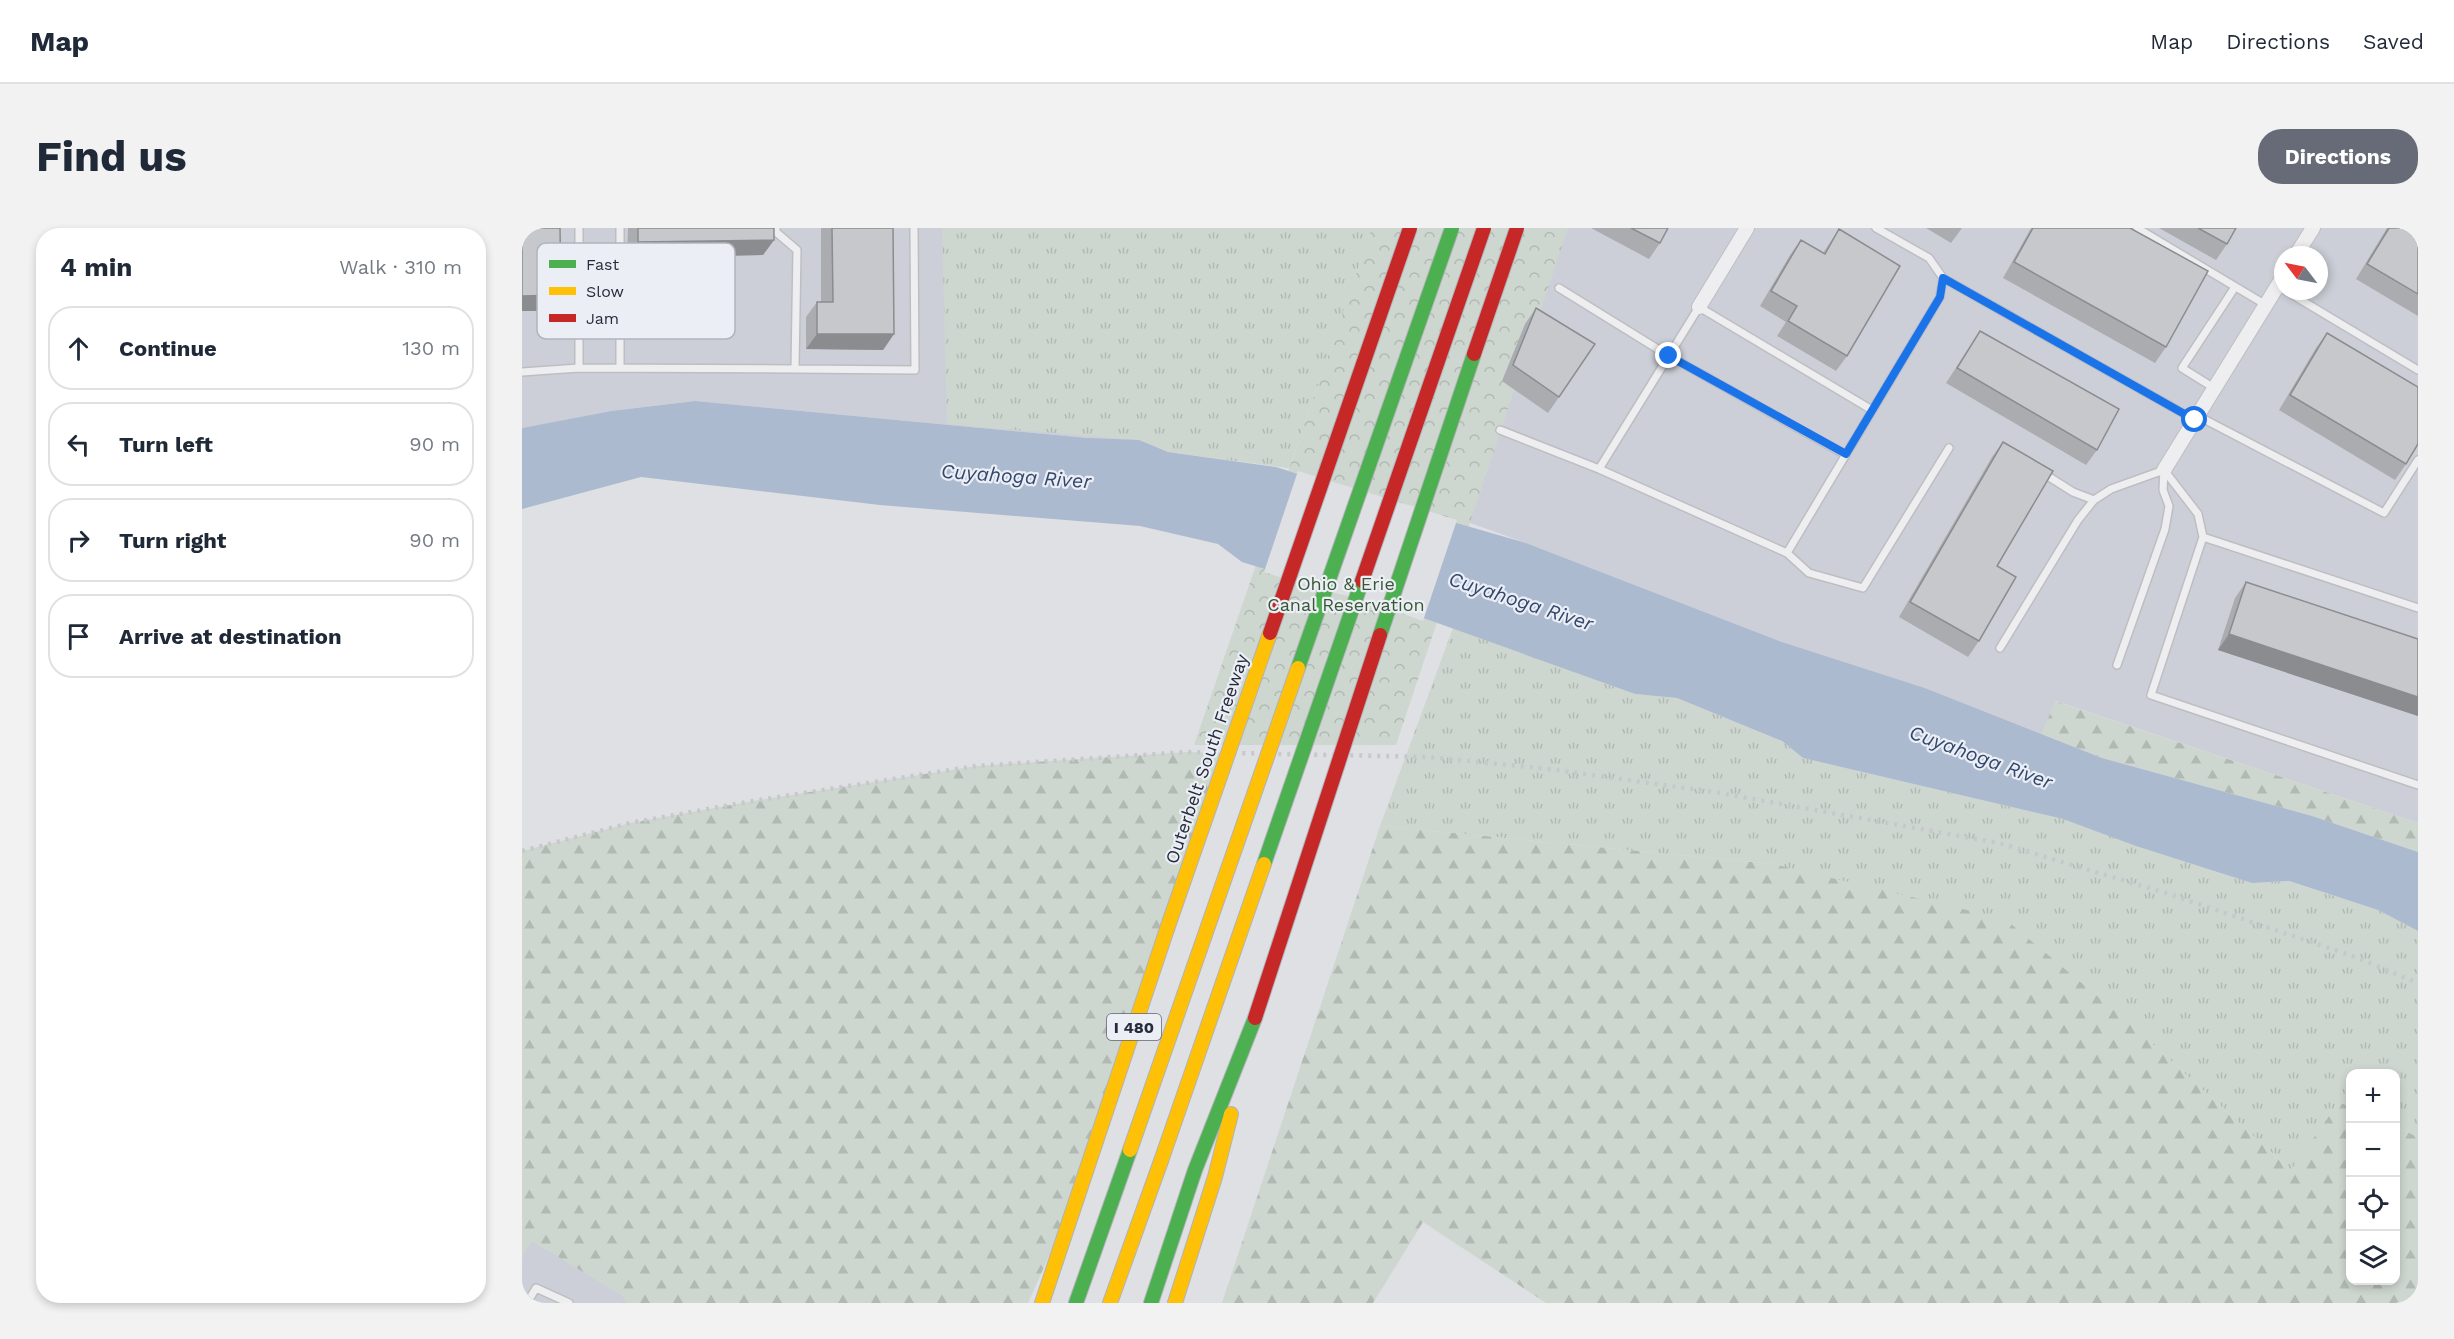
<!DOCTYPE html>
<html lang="en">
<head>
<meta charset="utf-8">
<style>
  body { margin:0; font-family:"Work Sans",sans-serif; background:#f2f2f3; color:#1f2937 }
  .controls { position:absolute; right:18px; bottom:18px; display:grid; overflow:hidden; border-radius:12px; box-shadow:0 3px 9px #0003 }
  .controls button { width:54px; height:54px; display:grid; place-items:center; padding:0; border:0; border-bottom:2px solid #e0e1e3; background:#fff; color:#1f2937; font:30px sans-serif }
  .compass { position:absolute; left:1752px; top:18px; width:54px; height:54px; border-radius:50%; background:#fff; box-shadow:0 3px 9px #0003; rotate:302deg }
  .stop { position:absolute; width:18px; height:18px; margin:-14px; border:4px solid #1a73e8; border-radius:50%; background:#fff }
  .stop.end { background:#1a73e8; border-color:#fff; box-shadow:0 2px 6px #0008 }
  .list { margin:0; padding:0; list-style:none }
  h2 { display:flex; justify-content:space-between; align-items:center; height:78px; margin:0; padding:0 24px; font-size:26px }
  h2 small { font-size:20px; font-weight:400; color:#747a83 }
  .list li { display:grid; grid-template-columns:39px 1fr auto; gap:18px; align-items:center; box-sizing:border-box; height:84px; margin:0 12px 12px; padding:0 12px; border:2px solid #e0e1e3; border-radius:24px }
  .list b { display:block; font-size:22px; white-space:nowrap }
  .list em { font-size:20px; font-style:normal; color:#747a83 }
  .icon { flex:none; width:33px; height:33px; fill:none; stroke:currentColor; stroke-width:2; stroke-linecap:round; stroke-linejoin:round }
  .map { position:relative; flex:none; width:1896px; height:1075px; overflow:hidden; border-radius:24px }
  header { display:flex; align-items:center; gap:36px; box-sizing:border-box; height:84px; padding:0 30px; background:#fff; border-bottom:2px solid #e0e1e3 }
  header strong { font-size:28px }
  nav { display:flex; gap:33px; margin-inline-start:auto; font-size:21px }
  .intro { display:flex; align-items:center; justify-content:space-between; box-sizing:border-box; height:144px; padding:0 36px }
  h1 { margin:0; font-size:42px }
  .button { padding:15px 27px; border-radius:24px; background:#666b77; color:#fff; font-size:21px; font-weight:700 }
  main { display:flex; gap:36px; padding:0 36px }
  aside { flex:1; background:#fff; border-radius:24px; box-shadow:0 3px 9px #0003 }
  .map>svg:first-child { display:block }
  .built { fill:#cccfd7; fill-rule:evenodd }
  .grass { fill:url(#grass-tufts) }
  .forest { fill:url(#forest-firs) }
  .park { fill:url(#park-crowns) }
  .water { fill:#acbacf }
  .pier { fill:#dee0e4 }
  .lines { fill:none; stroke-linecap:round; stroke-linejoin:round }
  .lane-casing { stroke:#bdbec2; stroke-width:10 }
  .street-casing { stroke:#bdbec2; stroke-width:16 }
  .fast-casing { stroke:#b1b3b8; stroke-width:16 }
  .slow-casing { stroke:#b1b3b8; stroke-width:16 }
  .lane { stroke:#eeeef0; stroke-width:7 }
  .street { stroke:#eeeef0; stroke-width:14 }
  .fast { stroke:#4caf50; stroke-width:14 }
  .slow { stroke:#ffc107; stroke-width:14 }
  .rail { stroke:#c7c8cc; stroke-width:4.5; stroke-dasharray:3 6; stroke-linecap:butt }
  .fast-bridge-casing { stroke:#b1b3b8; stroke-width:16; stroke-linecap:butt }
  .slow-bridge-casing { stroke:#b1b3b8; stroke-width:16; stroke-linecap:butt }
  .jam-bridge-casing { stroke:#b1b3b8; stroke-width:16; stroke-linecap:butt }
  .fast-bridge { stroke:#4caf50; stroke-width:14 }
  .slow-bridge { stroke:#ffc107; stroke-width:14 }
  .jam-bridge { stroke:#c62828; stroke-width:14 }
  .wall { fill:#abacaf }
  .shaded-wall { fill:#8b8c8f }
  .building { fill:#c7c8cc; stroke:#8b8c8f; stroke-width:1.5 }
  .route { stroke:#1a73e8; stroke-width:8 }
  .labels { text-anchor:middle; stroke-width:4.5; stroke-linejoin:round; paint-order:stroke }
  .shield { fill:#ebeef4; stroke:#616673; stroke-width:1.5 }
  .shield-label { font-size:16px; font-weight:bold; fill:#262c3c }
  .park-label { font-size:18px; fill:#385734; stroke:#ebeef4 }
  .street-label { font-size:18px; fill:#262c3c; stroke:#ebeef4 }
  .water-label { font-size:20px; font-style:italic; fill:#32486e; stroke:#ebeef4 }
  .key { fill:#ebeef4; stroke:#b0b4bd; stroke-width:1.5 }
  .key-label { font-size:16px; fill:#262c3c }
</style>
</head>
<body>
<header>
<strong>Map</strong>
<nav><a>Map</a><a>Directions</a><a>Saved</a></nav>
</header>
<div class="intro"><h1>Find us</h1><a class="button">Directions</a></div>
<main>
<aside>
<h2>4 min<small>Walk · 310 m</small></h2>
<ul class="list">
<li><svg class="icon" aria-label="ahead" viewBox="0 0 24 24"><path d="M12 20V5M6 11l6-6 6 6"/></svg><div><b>Continue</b></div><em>130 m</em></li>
<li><svg class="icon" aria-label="left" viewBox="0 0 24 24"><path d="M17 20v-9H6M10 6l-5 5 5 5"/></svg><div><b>Turn left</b></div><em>90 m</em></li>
<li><svg class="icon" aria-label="right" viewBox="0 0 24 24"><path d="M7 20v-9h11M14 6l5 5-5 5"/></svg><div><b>Turn right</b></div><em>90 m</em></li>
<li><svg class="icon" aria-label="arrive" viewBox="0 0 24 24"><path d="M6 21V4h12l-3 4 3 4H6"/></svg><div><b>Arrive at destination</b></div></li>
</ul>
</aside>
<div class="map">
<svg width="1896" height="1075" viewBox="0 0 1896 1075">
  <defs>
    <pattern id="grass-tufts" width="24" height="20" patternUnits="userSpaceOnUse" patternTransform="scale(1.5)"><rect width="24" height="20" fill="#ced7cf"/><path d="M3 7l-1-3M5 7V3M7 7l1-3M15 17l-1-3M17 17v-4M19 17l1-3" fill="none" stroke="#b1b9b3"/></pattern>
    <pattern id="forest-firs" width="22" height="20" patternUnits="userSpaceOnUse" patternTransform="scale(1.5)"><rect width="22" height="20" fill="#ced7cf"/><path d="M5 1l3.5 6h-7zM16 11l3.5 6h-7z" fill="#b1b9b3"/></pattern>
    <pattern id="park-crowns" width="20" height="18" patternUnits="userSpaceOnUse" patternTransform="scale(1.5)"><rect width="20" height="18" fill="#ced7cf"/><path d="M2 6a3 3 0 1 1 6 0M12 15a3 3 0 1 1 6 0" fill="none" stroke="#b1b9b3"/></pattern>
  </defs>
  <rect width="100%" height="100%" fill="#dee0e4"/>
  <path class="built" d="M0,0H850L767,240L566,210L173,173L89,183L0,200Z
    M995,0H1896V595L1534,473L1520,506L1403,460L1260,414L1004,315L901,278ZM1761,27H1797V63H1761Z
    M0,1007L102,1068L124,1075H0Z"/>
  <path class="grass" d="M420,0H850L767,240L646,224L617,212L425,196Z
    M931,400L1113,466L1155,470L1260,513L1281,530L1541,591L1730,655L1766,653L1856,682L1896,703V909L1874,899V846H1828V879L1817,874L1770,943L1606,794L1251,636L858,598Z"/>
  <path class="forest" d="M1533,473L1896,595V624L1790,588L1580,530L1520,506Z
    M665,524L710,525L531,1019L506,1075H106L99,1067L10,1013L0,1029V623L108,595L231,573L454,538Z
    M858,598L1251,636L1483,691L1606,794L1769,942L1817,874L1828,879V1052H1874V899L1896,909V1075H1024L901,994L851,1075H700Z"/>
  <path class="park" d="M850,0H1046L874,517H672Z"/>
  <path class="water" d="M173,173L566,210L617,212L646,224L754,239L872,277L1004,315L1260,414L1403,460L1580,530L1790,588L1896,624V703L1856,682L1767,653L1730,655L1614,618L1541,591L1281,530L1260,513L1155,470L1113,466L840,368L797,358L720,334L696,316L618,298L358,277L119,249L0,281V200L89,183Z"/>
  <path class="pier" d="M776,243L935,292L901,393L839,371L796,361L742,344Z"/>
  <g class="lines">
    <g class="lane-casing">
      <path id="lane" d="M98,0V140
        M1615,0L1744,77
        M1421,50L1673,192
        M1037,60L1147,128L1324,227
        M1764,63L1896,142
        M57,140V0
        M273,141L393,142L392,0
        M0,144L57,140L273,141L275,22L254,4V0
        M1692,160L1660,140L1713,59
        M1676,188L1862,285L1896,232
        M978,202L1077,241L1177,79L1350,182
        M1077,241L1265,325L1418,69L1421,50L1407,30L1354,0
        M1642,242L1676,286L1681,309L1629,467L1896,557
        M1521,245L1551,264L1572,272
        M1681,309L1896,380
        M1265,325L1287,345L1341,360L1427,220
        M1478,420L1556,292L1572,272L1589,261L1642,242
        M1595,437L1643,301L1647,278L1641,262L1642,242
        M5,1075L14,1060L47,1075"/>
    </g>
    <g class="street-casing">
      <path id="street" d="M1774,27L1791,0
        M1177,79L1225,0
        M1642,242L1761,49"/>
    </g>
    <g class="fast-casing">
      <path id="fast" d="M554,1075L608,922
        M629,1075L673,942L733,790"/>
    </g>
    <g class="slow-casing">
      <path id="slow" d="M520,1075L645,701
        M588,1075L639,933
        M653,1075L693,949L709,886"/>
    </g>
    <use href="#lane" class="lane"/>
    <use href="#street" class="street"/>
    <use href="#fast" class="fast"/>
    <use href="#slow" class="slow"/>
    <path class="rail" d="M0,623L108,595L231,573L454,538L665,524L907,529L1027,541L1198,565L1477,615L1647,666L1833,729L1896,755"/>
    <g class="fast-bridge-casing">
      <path id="fast-bridge" d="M858,407L952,126
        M776,440L930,0
        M742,636L840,353"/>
    </g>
    <g class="slow-bridge-casing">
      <path id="slow-bridge" d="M645,701L748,405
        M608,922L776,440
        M639,933L742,636"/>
    </g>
    <g class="jam-bridge-casing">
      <path id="jam-bridge" d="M952,126L995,0
        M840,353L962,0
        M748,405L888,0
        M733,790L858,407"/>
    </g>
    <use href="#fast-bridge" class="fast-bridge"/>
    <use href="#slow-bridge" class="slow-bridge"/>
    <use href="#jam-bridge" class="jam-bridge"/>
  </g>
  <path class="wall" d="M106,0H252V12L241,27L105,30Z
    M299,0H371L372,106L361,122L284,121V89L295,74H299Z
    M1069,0H1146L1138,15L1127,31Z
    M1404,0H1440L1429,15Z
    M1509,0H1608L1644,119L1633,135L1481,50Z
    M1637,0H1714L1705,16L1694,32Z
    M1865,0H1896V88L1834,51Z
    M1317,1L1325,128L1314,143L1255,108L1264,94L1238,78L1268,27L1279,12L1301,25Z
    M1014,80L1037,169L1026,185L980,153L1003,96Z
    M1458,103L1575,222L1564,237L1424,155Z
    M1805,105L1884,236L1873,252L1757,182L1794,120Z
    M1481,214L1475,338L1457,413L1446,429L1377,389L1470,229Z
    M1724,354L1896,411V488L1696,422L1713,370Z"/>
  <path class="shaded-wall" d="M252,12L241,27L105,30L116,14Z
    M39,67L28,83H0V68Z
    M295,106H372L361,122L284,121Z
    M1707,406L1896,469V488L1696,422Z"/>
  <path class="building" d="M0,0H38L39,67L0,68Z
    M116,0H252V12L116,14Z
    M310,0H371L372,106H295V74H311Z
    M1109,0H1146L1138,15Z
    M1511,0H1608L1686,43L1644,119L1492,34Z
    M1676,0H1714L1705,16Z
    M1867,0H1896V66L1845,36Z
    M1317,1L1378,38L1325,128L1266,93L1275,78L1249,63L1279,12L1303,26Z
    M1014,80L1073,116L1037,169L991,137Z
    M1458,103L1597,181L1575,222L1435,140Z
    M1805,105L1896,159V216L1884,236L1768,167Z
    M1481,214L1531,243L1475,338L1494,349L1457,413L1388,374Z
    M1724,354L1896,411V469L1707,406Z"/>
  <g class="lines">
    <path class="route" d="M1147,128L1324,226L1418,69L1421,50L1673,192"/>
  </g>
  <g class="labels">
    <rect class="shield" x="585" y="786" width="54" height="26" rx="4.5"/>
    <g class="shield-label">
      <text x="612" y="805">I 480</text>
    </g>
    <g class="park-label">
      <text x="824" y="362">Ohio &amp; Erie<tspan x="824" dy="21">Canal Reservation</tspan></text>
    </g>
    <g class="street-label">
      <text transform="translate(685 531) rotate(-71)" y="6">Outerbelt South Freeway</text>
    </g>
    <g class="water-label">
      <text transform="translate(494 248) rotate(4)" y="7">Cuyahoga River</text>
      <text transform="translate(999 373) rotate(18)" y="7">Cuyahoga River</text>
      <text transform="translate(1459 529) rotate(20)" y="7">Cuyahoga River</text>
    </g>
  </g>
  <rect x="15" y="15" width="198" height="96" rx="9" class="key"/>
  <rect x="27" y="32" width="27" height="8" fill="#4caf50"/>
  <rect x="27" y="59" width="27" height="8" fill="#ffc107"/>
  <rect x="27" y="86" width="27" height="8" fill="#c62828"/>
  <g class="key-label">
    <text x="64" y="42">Fast</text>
    <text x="64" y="69">Slow</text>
    <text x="64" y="96">Jam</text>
  </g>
</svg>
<div class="controls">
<button>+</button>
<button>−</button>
<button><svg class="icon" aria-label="locate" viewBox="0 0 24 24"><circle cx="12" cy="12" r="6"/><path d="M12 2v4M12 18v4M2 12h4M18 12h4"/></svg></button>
<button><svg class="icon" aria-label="layers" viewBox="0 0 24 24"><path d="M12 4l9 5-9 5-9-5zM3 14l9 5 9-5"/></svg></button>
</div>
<svg class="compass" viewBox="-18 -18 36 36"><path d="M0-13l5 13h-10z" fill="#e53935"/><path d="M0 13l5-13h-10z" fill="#747a83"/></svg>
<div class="stop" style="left:1673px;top:192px"></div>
<div class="stop end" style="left:1147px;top:128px"></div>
</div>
</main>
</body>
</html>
